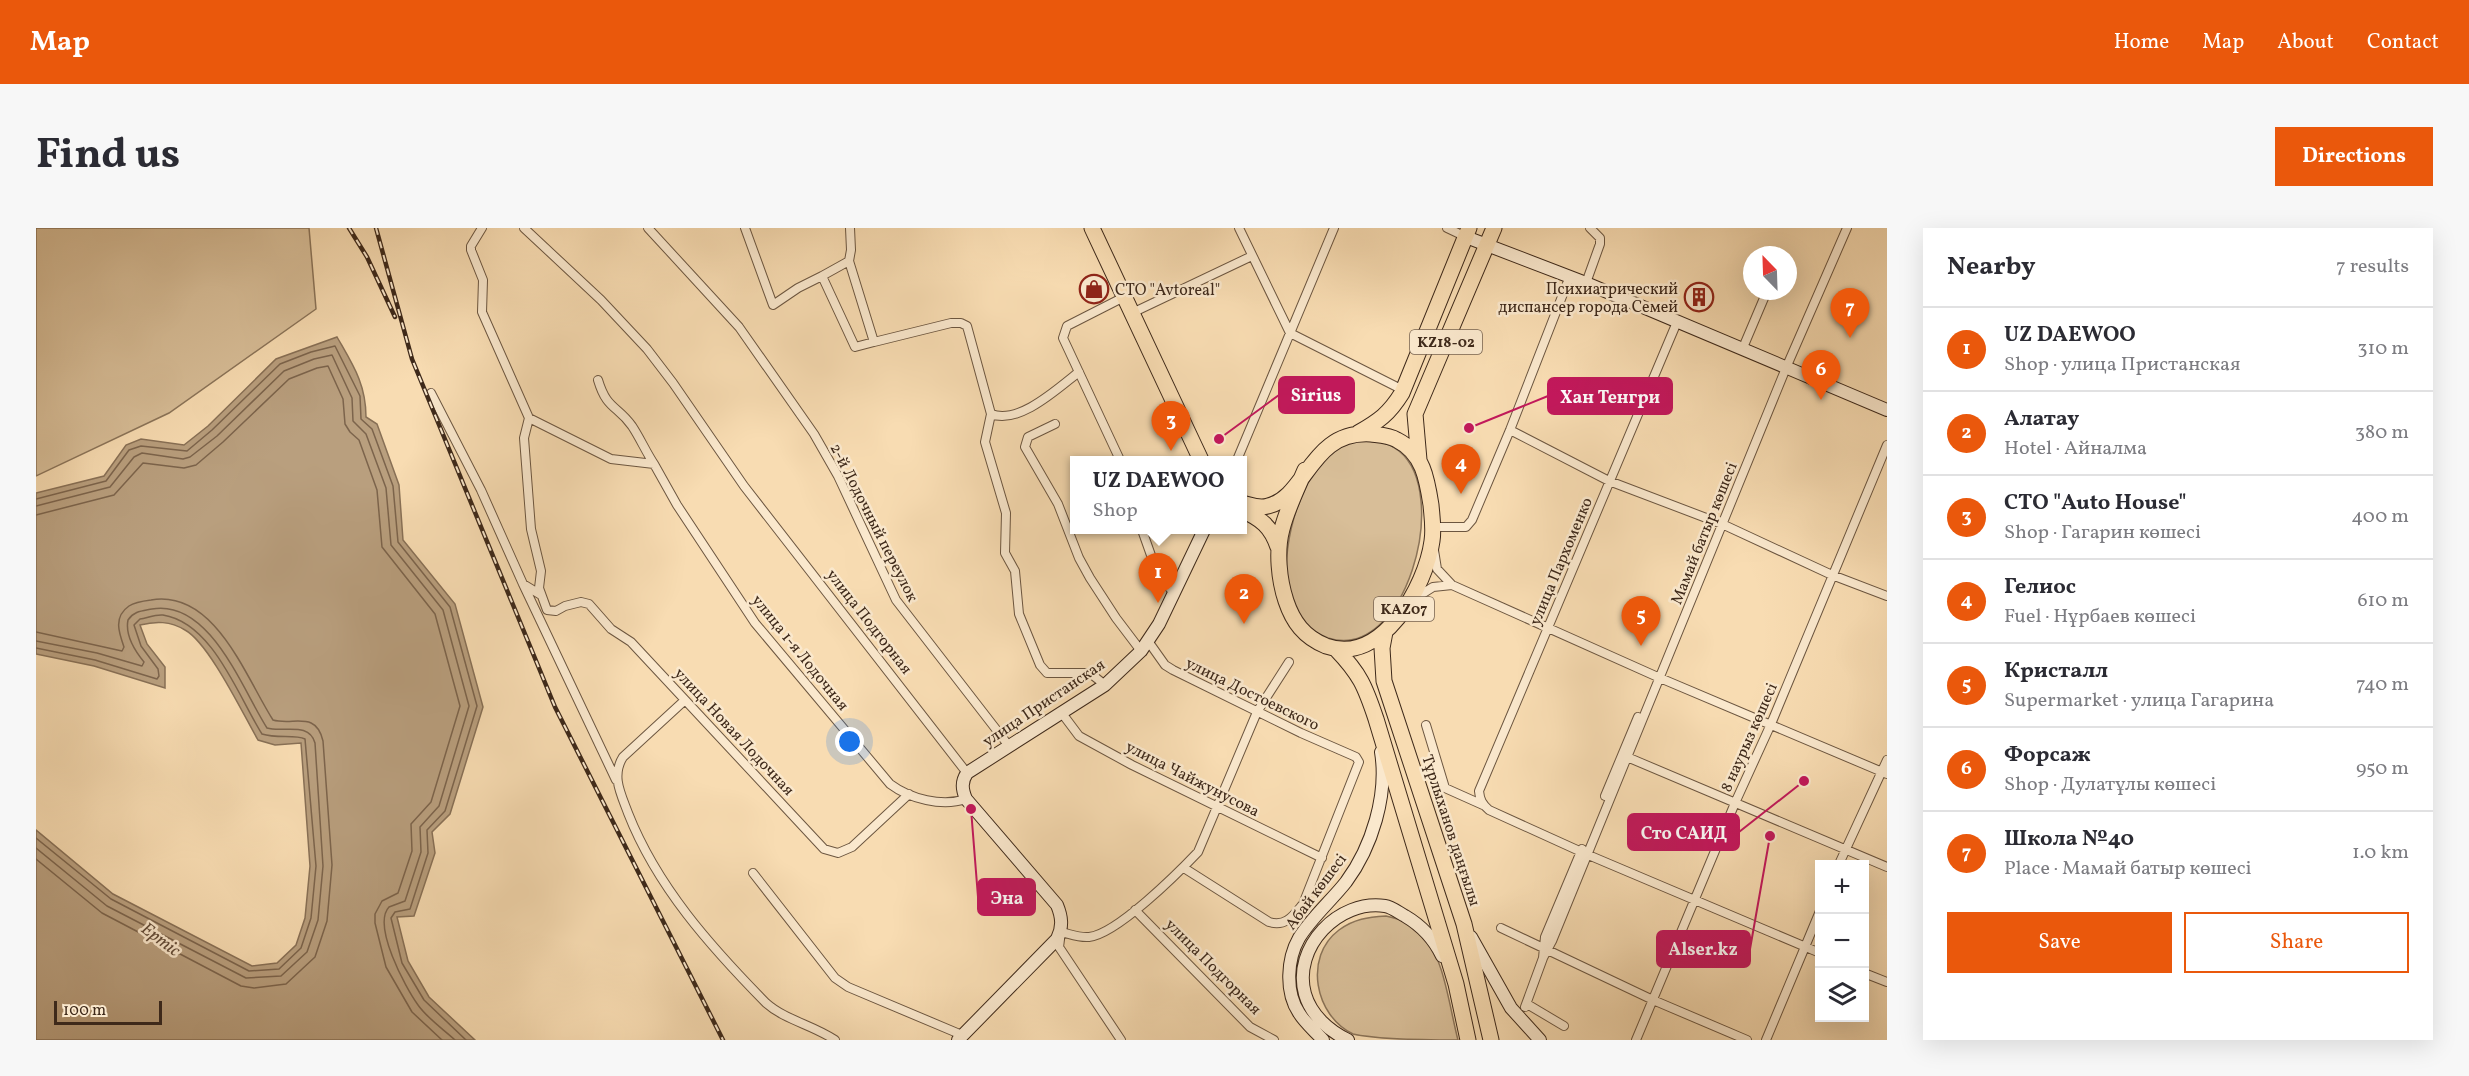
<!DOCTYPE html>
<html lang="en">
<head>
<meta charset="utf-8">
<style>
  body { margin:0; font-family:Vollkorn,serif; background:#f7f7f7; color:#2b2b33 }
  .controls { position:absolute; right:18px; bottom:18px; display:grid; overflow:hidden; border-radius:0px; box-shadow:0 6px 24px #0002 }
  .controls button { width:54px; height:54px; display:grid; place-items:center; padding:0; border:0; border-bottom:2px solid #e1e1e2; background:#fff; color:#2b2b33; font:30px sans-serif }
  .compass { position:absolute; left:1707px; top:18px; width:54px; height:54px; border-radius:50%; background:#fff; box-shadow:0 6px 24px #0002; rotate:337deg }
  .scale { position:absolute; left:18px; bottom:15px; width:108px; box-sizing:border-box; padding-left:6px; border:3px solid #3e291a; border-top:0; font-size:16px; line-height:21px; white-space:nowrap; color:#3e291a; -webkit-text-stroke:4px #fae8cd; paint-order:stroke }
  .you { position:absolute; left:814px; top:514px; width:21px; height:21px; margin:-15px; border:4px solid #fff; border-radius:50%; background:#1a73e8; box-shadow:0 0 0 9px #1a73e833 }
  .badge { display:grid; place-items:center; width:39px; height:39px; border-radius:50%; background:#ea580c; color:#fff; font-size:20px; font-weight:700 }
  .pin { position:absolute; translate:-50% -50px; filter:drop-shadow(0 2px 3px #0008) }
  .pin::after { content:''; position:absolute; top:32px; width:21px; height:18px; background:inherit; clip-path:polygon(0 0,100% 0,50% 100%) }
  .popup { position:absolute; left:1034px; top:228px; width:177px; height:78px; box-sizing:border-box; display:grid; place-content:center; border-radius:0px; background:#fff; filter:drop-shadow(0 2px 4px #0005); font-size:20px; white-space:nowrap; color:#7c7c81 }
  .popup b { font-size:22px; color:#2b2b33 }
  .popup::after { content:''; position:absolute; left:50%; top:100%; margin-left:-12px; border:12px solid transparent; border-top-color:#fff }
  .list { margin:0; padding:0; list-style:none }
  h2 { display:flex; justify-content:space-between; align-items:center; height:78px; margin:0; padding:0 24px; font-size:26px }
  h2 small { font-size:20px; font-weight:400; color:#7c7c81 }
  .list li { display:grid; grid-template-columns:39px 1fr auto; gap:18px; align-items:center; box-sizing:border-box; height:84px; padding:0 24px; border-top:2px solid #e1e1e2 }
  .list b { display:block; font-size:22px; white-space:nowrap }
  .list p { margin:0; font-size:20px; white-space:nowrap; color:#7c7c81 }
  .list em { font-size:20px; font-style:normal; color:#7c7c81 }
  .actions { display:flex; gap:12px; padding:18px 24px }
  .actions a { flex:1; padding:14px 0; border:2px solid #ea580c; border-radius:0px; text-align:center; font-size:21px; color:#ea580c }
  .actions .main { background:#ea580c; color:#fff }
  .icon { flex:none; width:33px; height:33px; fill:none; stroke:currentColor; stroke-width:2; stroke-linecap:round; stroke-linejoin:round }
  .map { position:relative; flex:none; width:1851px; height:812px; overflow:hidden; border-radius:0px }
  header { display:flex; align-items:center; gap:36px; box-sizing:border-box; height:84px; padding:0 30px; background:#ea580c; color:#fff }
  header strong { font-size:28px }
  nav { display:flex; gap:33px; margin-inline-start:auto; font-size:21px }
  .intro { display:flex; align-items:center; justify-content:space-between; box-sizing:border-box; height:144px; padding:0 36px }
  h1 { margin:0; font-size:42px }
  .button { padding:15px 27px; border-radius:0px; background:#ea580c; color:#fff; font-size:21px; font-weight:700 }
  main { display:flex; gap:36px; padding:0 36px }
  aside { flex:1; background:#fff; border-radius:0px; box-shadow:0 6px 24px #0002 }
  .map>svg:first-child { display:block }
  .green { fill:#d8be98; stroke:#8b7459; stroke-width:1.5 }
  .water { fill:#b99f7e; stroke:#887056; stroke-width:1.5 }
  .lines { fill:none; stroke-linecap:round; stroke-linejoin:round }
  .shore { stroke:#7c644c; stroke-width:1.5 }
  .street-casing { stroke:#6c5640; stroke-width:10 }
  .secondary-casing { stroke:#3e291a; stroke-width:14 }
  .highway-casing { stroke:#3e291a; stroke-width:17 }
  .street { stroke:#fae8cd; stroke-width:8 }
  .secondary { stroke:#fae8cd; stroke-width:12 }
  .highway { stroke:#f8dcb2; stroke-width:15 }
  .rail-casing { stroke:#3e291a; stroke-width:4.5 }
  .rail { stroke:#fae8cd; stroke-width:2; stroke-dasharray:7; stroke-linecap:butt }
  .labels { text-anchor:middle; stroke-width:5; stroke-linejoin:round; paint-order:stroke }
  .shield { fill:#fae8cd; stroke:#766250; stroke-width:1.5 }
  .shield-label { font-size:15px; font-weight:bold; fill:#3e291a }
  .poi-label { font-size:16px; fill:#3e291a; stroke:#fae8cd; text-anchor:end }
  .street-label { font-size:16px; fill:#3e291a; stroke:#fae8cd }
  .water-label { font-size:18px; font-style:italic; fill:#634c38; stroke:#fae8cd }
  .leader { fill:none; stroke:#c2185b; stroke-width:2 }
  .callout-dot { fill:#c2185b; stroke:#fae8cd; stroke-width:2 }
  .callout { fill:#c2185b; stroke:#c2185b; stroke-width:2 }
  .callout-label { font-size:18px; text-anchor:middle; font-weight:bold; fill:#fff }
</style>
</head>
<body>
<header>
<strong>Map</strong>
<nav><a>Home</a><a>Map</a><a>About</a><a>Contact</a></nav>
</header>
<div class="intro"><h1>Find us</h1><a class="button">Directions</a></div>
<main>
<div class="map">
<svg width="1851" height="812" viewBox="0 0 1851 812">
  <rect width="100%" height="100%" fill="#f8dcb2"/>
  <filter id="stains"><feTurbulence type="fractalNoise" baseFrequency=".00333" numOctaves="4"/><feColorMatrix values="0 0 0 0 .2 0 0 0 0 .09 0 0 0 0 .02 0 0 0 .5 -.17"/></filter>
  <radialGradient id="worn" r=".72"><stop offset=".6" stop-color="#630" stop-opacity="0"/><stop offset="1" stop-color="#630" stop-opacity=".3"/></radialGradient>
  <path class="green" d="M0,0H273L280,81L133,185L0,248Z
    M1328,211C1341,213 1352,214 1363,223C1416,266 1369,435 1292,410C1281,406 1270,400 1263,390C1234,348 1259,250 1299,222C1308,216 1317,213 1328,211Z
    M1350,688C1363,691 1378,695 1387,706C1408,729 1414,782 1422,812C1393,812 1343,812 1317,806C1279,788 1267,729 1303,702C1318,691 1332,689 1350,688Z"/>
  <path class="water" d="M301,109C317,137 330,156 330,189L341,196L363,257L367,312L419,376L447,479L414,586L396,604L399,625L378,688L361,689L372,733L393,769L439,812H0V602L77,666L216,738L241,735L260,717L269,690L274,638L265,515L239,517L222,512C207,486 173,415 149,402C134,393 120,393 104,397L111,416L129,439V460L58,438L0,426V265L68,248L90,217L105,211L148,217L172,198L240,131Z"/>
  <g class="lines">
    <path class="shore" d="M0,271L70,253L93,222L105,218L151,223L176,202L244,136L275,124L299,118L324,168L325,191L336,201L357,258L362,314L414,379L441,478L409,583L391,602L392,625L374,681L359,684L355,690L366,735L388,772L430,812
      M0,278L74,259L98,229L106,225L147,231L154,229L181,208L248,143L278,131L296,127L316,170L317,193L330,206L350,260L355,317L407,382L433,478L403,578L384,599L385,624L369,673L353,679C336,697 369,759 382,777C391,790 407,801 419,812
      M0,287L78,267L107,235L148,240L160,237L187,214L253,151L281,140L292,138L307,171L309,196L314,204L323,212L341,262L346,319L399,386L424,478L395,574L375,596L376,623L362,665L346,673L339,686V695L350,739L376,784L406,812
      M0,404L86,423L88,419C83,405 77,389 93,378C99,374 107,373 115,372C179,361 210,450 237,492C257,498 280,482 287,513L296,637L291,693L279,729L250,756L218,760L205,758L66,685L0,631
      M0,413L61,425L106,438L108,434C99,423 89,407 92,392C98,383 106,383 116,381C174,371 206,461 231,500C247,505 273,493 279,515L287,638L282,692L271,724L245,748L210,750L71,678L0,620
      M0,420L59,432L121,451L123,448L122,441L105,418L98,397L104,391C111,390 120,386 127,387C177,395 202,468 226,506C241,511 259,506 269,511L280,638L275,690L265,720L243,741L213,743L75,671L0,610"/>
    <g class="street-casing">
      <path id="street" d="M446,0L435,18V22L447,52L446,84L493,190L488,210L495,301L505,343L503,360L511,382L520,383L529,378L545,374L553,376L575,401L595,414L788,621L802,625L816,619L873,566
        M488,0L565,72L611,121L637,155L708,258L931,545
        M612,0L703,99L778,206L802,248L860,372L973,518
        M709,0L737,77L762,60L786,48L819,119L838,114
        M1203,0L1254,105L1367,162
        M1411,0L1430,9
        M813,33L838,114L915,95H925L931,98L955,186L949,214L970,285L969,325L979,343L983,386L1004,437L1011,445H1054L1069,457
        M786,48L813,33L815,22L814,0
        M1550,55L1564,16V10L1554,0
        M1096,85L1216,28
        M1641,94L1443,563C1444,572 1446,576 1453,582L1550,626L1784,725
        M1706,122L1731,63
        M562,152C571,182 581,177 596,198C604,210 610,224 618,236
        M395,165L445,262L487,356
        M955,186C983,197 1021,161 1043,144
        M493,190L575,231L618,236L641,277L719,395L854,556C874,571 906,579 930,571
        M1019,196L992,209L989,219L1022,276L1043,330L1054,350L1080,390L1105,423
        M1474,202L1573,253L1686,296L1796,347L1851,368
        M1084,232L1027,110L1031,98L1088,69
        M1201,232L1298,0
        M1398,299H1430L1436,292L1474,202L1534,48
        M1106,302L1122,347L1138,365
        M1398,322L1401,341L1416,357L1624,450L1851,546
        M505,367L487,356L580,552
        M1378,371L1397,359L1416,357
        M1112,413L1129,437L1137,442L1265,505L1320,529L1323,534L1267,676C1257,688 1250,699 1233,694L1148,640
        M649,472L587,529C575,548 585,566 592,585C621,659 675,719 730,775C749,792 777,797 799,812
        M1025,484L1043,508L1096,537L1286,630
        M1390,497L1409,560L1447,577
        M1591,529L1851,639
        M1569,568L1602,489
        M1803,636L1851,532
        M717,645L799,750L812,759L926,807
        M1099,682L1214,799L1238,812
        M1465,700L1617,772L1711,812
        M1507,730L1509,709L1546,621
        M1828,745L1851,754
        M1491,776L1528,798
        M1489,779L1507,730L1516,713L1750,140L1811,0
        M1085,812L1023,719L1025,704C1034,706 1043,710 1053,709C1081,706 1142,645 1162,624L1221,484L1253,434
        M1600,812L1699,575L1735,496L1851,217
        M1730,812L1784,683"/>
    </g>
    <g class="secondary-casing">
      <path id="secondary" d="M1430,9L1550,55L1851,182
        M1435,709L1475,780L1504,812
        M922,812L1021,711C1027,699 1026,689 1021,677L930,571C926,561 925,554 931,545L1069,457L1105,423L1123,396L1168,302
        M1287,812C1279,803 1269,795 1263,785C1249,764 1251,731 1263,710C1275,690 1295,673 1310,654C1336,619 1352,567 1345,524
        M1312,812C1293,803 1275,787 1269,766C1256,719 1303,671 1349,678C1356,679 1363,685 1369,688C1386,698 1398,711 1406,728"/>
    </g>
    <g class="highway-casing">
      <path id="highway" d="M1056,0L1165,232
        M1322,205C1343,193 1353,186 1366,165L1433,0
        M1383,232L1379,186L1458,0
        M1206,275C1215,277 1223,281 1232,278C1271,269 1274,202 1335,206C1344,207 1353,207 1361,212C1387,225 1391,251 1395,277C1396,289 1398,301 1396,313C1390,358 1346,438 1290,418C1268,409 1257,394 1250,373C1243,352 1240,323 1246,301C1251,281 1261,261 1269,242
        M1206,282C1225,291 1235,298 1242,319
        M1349,404L1346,420L1348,453L1428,696L1455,812
        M1300,421C1324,446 1329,458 1340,491L1420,756L1432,812"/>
    </g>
    <use href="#street" class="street"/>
    <use href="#secondary" class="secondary"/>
    <use href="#highway" class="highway"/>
    <g class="rail-casing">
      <path id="rail" d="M313,0L331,29L359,89
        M340,0L376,131L519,479L687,812"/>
    </g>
    <use href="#rail" class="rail"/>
  </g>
  <defs>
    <g id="shop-ring" transform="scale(1.5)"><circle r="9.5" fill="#fae8cd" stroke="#8f2418" stroke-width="1.5"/><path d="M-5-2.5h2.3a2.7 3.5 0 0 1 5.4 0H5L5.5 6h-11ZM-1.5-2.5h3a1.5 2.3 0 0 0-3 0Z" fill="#8f2418"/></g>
    <g id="building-ring" transform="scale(1.5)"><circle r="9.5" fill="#fae8cd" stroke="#8f2418" stroke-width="1.5"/><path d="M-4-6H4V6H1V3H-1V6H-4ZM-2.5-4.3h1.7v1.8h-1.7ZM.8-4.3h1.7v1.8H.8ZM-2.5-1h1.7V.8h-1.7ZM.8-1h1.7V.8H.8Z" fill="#8f2418"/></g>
  </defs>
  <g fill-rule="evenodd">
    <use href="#shop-ring" x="1058" y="61"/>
    <use href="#building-ring" x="1663" y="69"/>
  </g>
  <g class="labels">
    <g class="shield">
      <rect x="1374" y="102" width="72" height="24" rx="4.5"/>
      <rect x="1338" y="369" width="60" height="24" rx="4.5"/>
    </g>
    <g class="shield-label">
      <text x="1410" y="119">KZ18-02</text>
      <text x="1368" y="386">KAZ07</text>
    </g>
    <g class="poi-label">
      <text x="1642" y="66">Психиатрический<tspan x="1642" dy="18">диспансер города Семей</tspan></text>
      <text x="1079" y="67" text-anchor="start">СТО "Avtoreal"</text>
    </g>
    <g class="street-label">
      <text transform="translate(839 294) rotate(63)" y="6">2-й Лодочный переулок</text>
      <text transform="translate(1667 305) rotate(-68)" y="6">Мамай батыр көшесі</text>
      <text transform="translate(1524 333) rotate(-67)" y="6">улица Пархоменко</text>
      <text transform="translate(834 393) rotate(52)" y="6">улица Подгорная</text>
      <text transform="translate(765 424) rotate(51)" y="6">улица 1-я Лодочная</text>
      <text transform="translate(1217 465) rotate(26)" y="6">улица Достоевского</text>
      <text transform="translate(1007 474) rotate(-34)" y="6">улица Пристанская</text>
      <text transform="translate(699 503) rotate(47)" y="6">улица Новая Лодочная</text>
      <text transform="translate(1712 509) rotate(-66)" y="6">8 наурыз көшесі</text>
      <text transform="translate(1157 550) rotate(27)" y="6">улица Чайжунусова</text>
      <text transform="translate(1416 602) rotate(72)" y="6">Тұрлыханов даңғылы</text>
      <text transform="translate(1279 663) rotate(-53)" y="6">Абай көшесі</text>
      <text transform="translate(1178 738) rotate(45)" y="6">улица Подгорная</text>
    </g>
    <g class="water-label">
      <text transform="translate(125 711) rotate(37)" y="6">Ертіс</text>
    </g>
  </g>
  <path class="leader" d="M1183 211L1243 167M1433 200L1512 168M1768 553L1703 604M935 581L942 669M1734 608L1714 721"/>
  <g class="callout-dot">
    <circle cx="1183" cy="211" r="6"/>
    <circle cx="1433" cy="200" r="6"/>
    <circle cx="1768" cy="553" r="6"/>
    <circle cx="935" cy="581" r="6"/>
    <circle cx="1734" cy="608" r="6"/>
  </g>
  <g class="callout">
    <rect x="1243" y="149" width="75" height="36" rx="6"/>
    <rect x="1512" y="150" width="124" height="36" rx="6"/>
    <rect x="1592" y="586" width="111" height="36" rx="6"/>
    <rect x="942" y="651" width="57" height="36" rx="6"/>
    <rect x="1621" y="703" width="93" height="36" rx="6"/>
  </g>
  <g class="callout-label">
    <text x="1280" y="173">Sirius</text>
    <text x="1574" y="175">Хан Тенгри</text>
    <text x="1648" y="611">Сто САИД</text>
    <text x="971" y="676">Эна</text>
    <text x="1667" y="727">Alser.kz</text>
  </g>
  <rect width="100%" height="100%" filter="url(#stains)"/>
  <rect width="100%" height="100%" fill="url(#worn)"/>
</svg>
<div class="controls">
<button>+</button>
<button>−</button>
<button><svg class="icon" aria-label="layers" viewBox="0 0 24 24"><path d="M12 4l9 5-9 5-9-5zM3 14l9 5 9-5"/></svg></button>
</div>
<svg class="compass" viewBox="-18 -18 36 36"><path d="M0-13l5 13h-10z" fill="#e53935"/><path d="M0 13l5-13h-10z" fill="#7c7c81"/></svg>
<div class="scale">100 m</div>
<div class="you"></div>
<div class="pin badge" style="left:1122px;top:375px">1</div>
<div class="popup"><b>UZ DAEWOO</b>Shop</div>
<div class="pin badge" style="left:1208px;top:396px">2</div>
<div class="pin badge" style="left:1135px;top:223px">3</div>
<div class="pin badge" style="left:1425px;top:266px">4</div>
<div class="pin badge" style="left:1605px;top:418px">5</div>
<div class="pin badge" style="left:1785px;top:172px">6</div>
<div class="pin badge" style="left:1814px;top:110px">7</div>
</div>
<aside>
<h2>Nearby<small>7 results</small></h2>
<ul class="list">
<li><span class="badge">1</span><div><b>UZ DAEWOO</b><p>Shop · улица Пристанская</p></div><em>310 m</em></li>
<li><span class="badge">2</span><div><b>Алатау</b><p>Hotel · Айналма</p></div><em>380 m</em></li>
<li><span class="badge">3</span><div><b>СТО &quot;Auto House&quot;</b><p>Shop · Гагарин көшесі</p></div><em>400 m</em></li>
<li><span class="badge">4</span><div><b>Гелиос</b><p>Fuel · Нұрбаев көшесі</p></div><em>610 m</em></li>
<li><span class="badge">5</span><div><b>Кристалл</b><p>Supermarket · улица Гагарина</p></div><em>740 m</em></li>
<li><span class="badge">6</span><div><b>Форсаж</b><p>Shop · Дулатұлы көшесі</p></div><em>950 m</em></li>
<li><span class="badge">7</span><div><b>Школа №40</b><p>Place · Мамай батыр көшесі</p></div><em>1.0 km</em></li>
</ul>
<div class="actions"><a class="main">Save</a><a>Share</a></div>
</aside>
</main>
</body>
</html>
